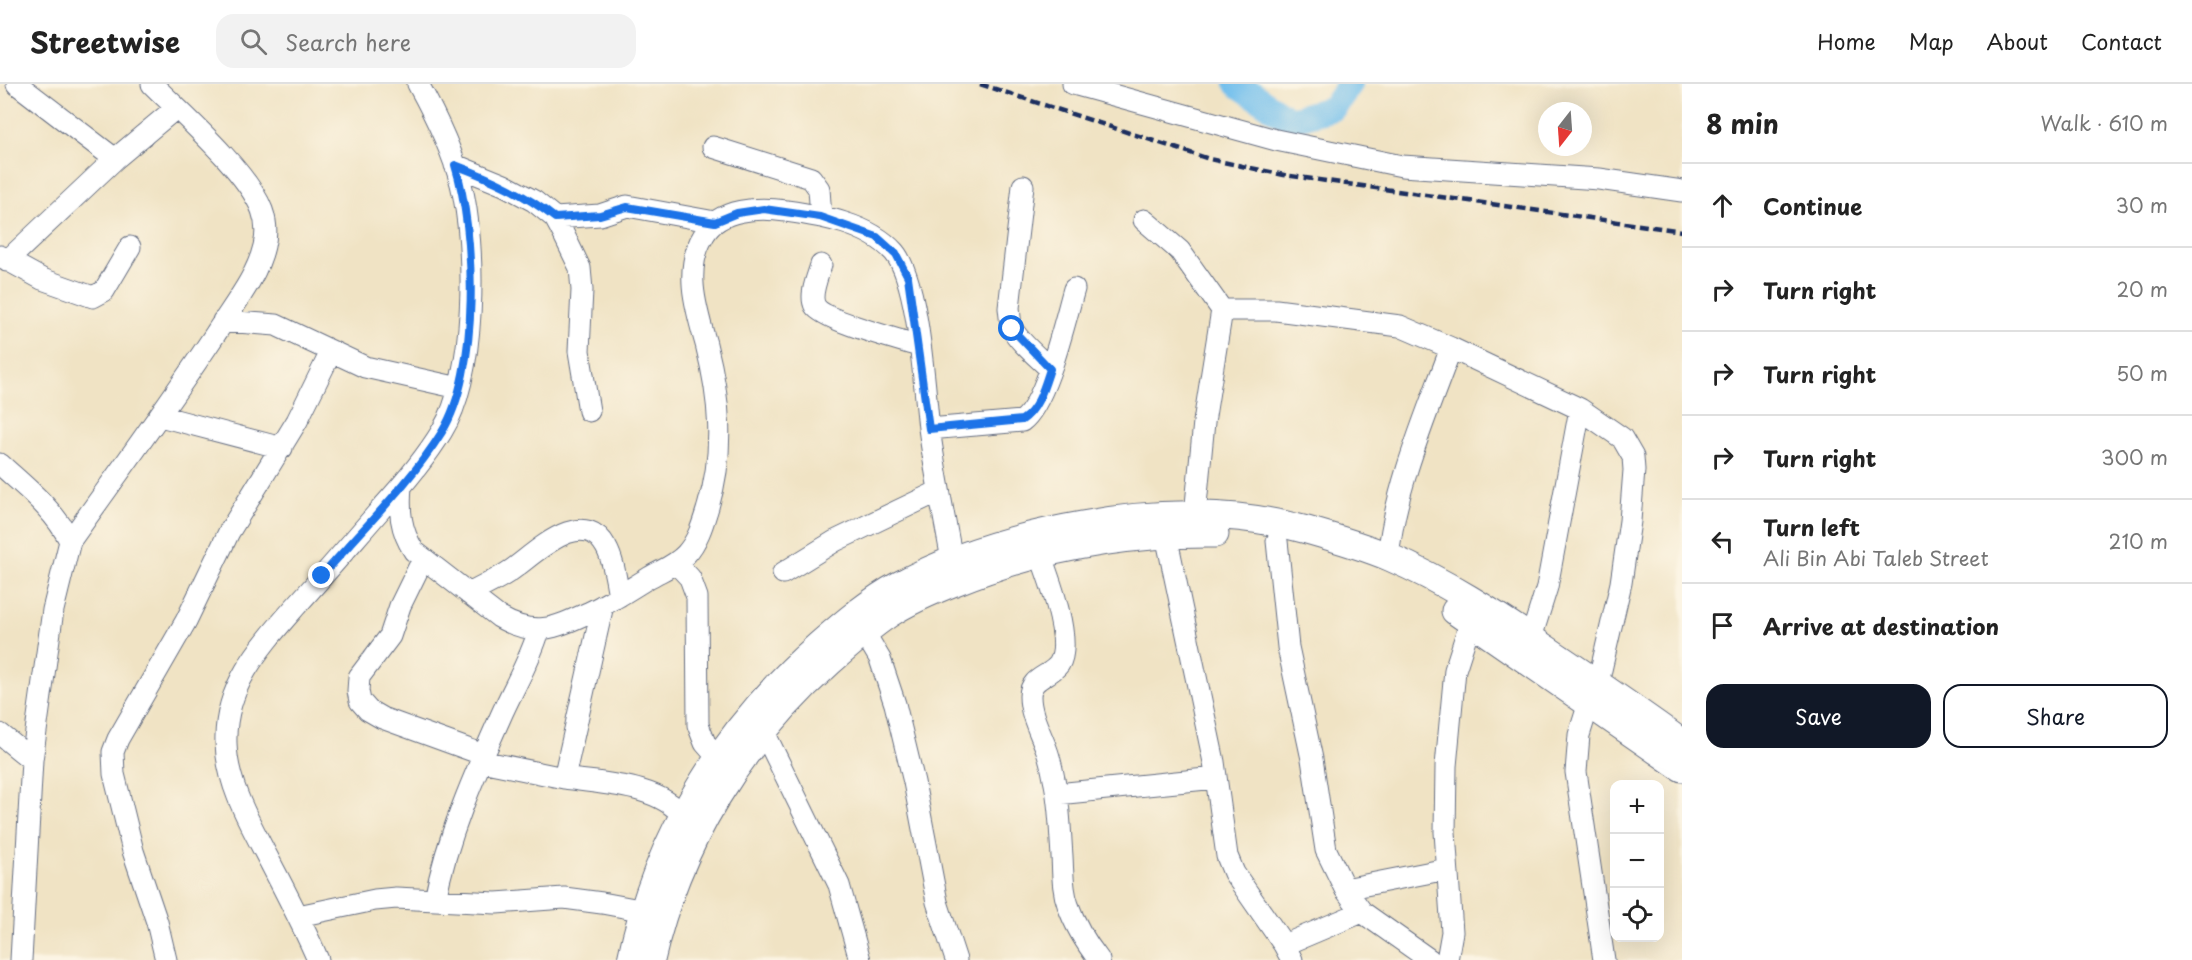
<!DOCTYPE html>
<html lang="en">
<head>
<meta charset="utf-8">
<style>
  body { margin:0; font-family:"Playpen Sans",sans-serif; background:#f2f2f2; color:#222 }
  .controls { position:absolute; right:18px; bottom:18px; display:grid; overflow:hidden; border-radius:12px; box-shadow:0 6px 24px #0002 }
  .controls button { width:54px; height:54px; display:grid; place-items:center; padding:0; border:0; border-bottom:2px solid #e0e0e0; background:#fff; color:#222; font:30px sans-serif }
  .compass { position:absolute; left:1538px; top:18px; width:54px; height:54px; border-radius:50%; background:#fff; box-shadow:0 6px 24px #0002; rotate:197deg }
  .stop { position:absolute; width:18px; height:18px; margin:-14px; border:4px solid #1a73e8; border-radius:50%; background:#fff }
  .stop.end { background:#1a73e8; border-color:#fff; box-shadow:0 2px 6px #0008 }
  .list { margin:0; padding:0; list-style:none }
  h2 { display:flex; justify-content:space-between; align-items:center; height:78px; margin:0; padding:0 24px; font-size:26px }
  h2 small { font-size:20px; font-weight:400; color:#767676 }
  .list li { display:grid; grid-template-columns:39px 1fr auto; gap:18px; align-items:center; box-sizing:border-box; height:84px; padding:0 24px; border-top:2px solid #e0e0e0 }
  .list b { display:block; font-size:22px; white-space:nowrap }
  .list p { margin:0; font-size:20px; white-space:nowrap; color:#767676 }
  .list em { font-size:20px; font-style:normal; color:#767676 }
  .actions { display:flex; gap:12px; padding:18px 24px }
  .actions a { flex:1; padding:14px 0; border:2px solid #111827; border-radius:18px; text-align:center; font-size:21px; color:#111827 }
  .actions .main { background:#111827; color:#fff }
  .icon { flex:none; width:33px; height:33px; fill:none; stroke:currentColor; stroke-width:2; stroke-linecap:round; stroke-linejoin:round }
  .map { position:relative; flex:none; width:1682px; height:876px; overflow:hidden }
  header { display:flex; align-items:center; gap:36px; box-sizing:border-box; height:84px; padding:0 30px; background:#fff; border-bottom:2px solid #e0e0e0 }
  header strong { font-size:28px }
  nav { display:flex; gap:33px; margin-inline-start:auto; font-size:21px }
  .search { width:420px; height:54px; background:#f2f2f2; display:flex; align-items:center; gap:15px; box-sizing:border-box; padding:0 21px; border-radius:18px; color:#767676; font-size:22px }
  main { display:flex }
  aside { flex:1; background:#fff }
  .map>svg:first-child { display:block }
  .lines { fill:none; stroke-linecap:round; stroke-linejoin:round }
  .river { stroke:#73c0ed; stroke-width:26 }
  .minor-casing { stroke:#666e82; stroke-width:23 }
  .major-casing { stroke:#666e82; stroke-width:29 }
  .minor { stroke:#fff; stroke-width:21 }
  .major { stroke:#fff; stroke-width:27 }
  .rail { stroke:#1b2f5e; stroke-width:4.5; stroke-dasharray:9 4.5; stroke-linecap:butt }
  .route { stroke:#1a73e8; stroke-width:8 }
</style>
</head>
<body>
<header>
<strong>Streetwise</strong>
<div class="search"><svg class="icon" aria-label="search" viewBox="0 0 24 24"><circle cx="10" cy="10" r="6"/><path d="M15 15l6 6"/></svg>Search here</div>
<nav><a>Home</a><a>Map</a><a>About</a><a>Contact</a></nav>
</header>
<main>
<div class="map">
<svg width="1682" height="876" viewBox="0 0 1682 876">
  <rect width="100%" height="100%" fill="#fcf5e5"/>
  <filter id="ink" filterUnits="userSpaceOnUse"><feTurbulence type="fractalNoise" baseFrequency=".0167" numOctaves="2"/><feDisplacementMap in="SourceGraphic" scale="12" xChannelSelector="R" yChannelSelector="G"/><feConvolveMatrix kernelMatrix="1 2 1 2 8 2 1 2 1" color-interpolation-filters="sRGB"/></filter>
  <filter id="wash" filterUnits="userSpaceOnUse"><feTurbulence type="fractalNoise" baseFrequency=".008" numOctaves="4" result="noise"/><feDisplacementMap in="SourceGraphic" scale="24" xChannelSelector="R" yChannelSelector="G"/><feGaussianBlur stdDeviation="1.35" result="paint"/><feColorMatrix in="noise" values="0 0 0 0 0 0 0 0 0 0 0 0 0 0 0 0 0 1.4 0 .05"/><feComposite in="paint" operator="in"/></filter>
  <g filter="url(#wash)">
    <rect width="100%" height="100%" fill="#f0e3c4"/>
    <g class="lines">
      <path class="river" d="M1237,0L1290,36L1333,24L1350,0"/>
    </g>
  </g>
  <g filter="url(#ink)">
    <g class="lines">
      <g class="minor-casing">
        <path id="minor" d="M17,0L115,75
          M1073,0L1276,56L1402,82L1599,95L1682,107
          M713,63L811,94L819,105L821,133
          M455,81L504,101L534,117L555,134L563,149L580,184L582,206L579,267L589,327
          M1023,102L1009,224C1010,231 1010,238 1012,244C1018,257 1039,274 1050,285
          M555,134L600,131L627,122L715,138
          M1144,136L1180,167L1222,226L1204,338L1195,431
          M0,172L42,195L93,213L104,207L130,163
          M7,177L115,75L176,24
          M821,181C818,192 809,211 815,222C823,236 900,256 919,262
          M1222,226H1276L1400,242L1451,264L1580,325L1622,354L1633,373L1634,386L1630,437L1621,499L1598,599
          M223,237L276,241L365,283L459,304
          M160,332L282,364
          M929,345L1022,337C1046,320 1065,236 1074,205
          M0,380C25,403 55,426 70,457L53,526L32,676L21,876
          M401,402C399,426 400,446 414,467L499,533C535,554 555,544 590,528C611,518 630,505 650,493C662,486 676,481 686,470C698,457 703,439 708,423C725,367 720,315 706,260C696,225 683,184 704,151C719,124 759,123 786,127C822,132 869,140 894,168C919,197 924,303 929,344C935,388 944,432 952,476
          M1166,451L1214,678L1227,772L1234,789L1284,861L1292,876
          M70,457C119,388 169,320 216,249C233,222 257,193 264,162C267,150 266,137 262,126C247,87 182,30 152,0
          M1277,457L1288,563L1312,675L1326,766L1345,805L1362,828L1430,876
          M1040,470C1049,494 1073,558 1059,580C1050,593 1030,593 1030,612C1030,630 1040,648 1046,664C1050,674 1052,684 1054,695C1060,720 1060,746 1062,772C1063,788 1062,805 1068,821C1075,842 1086,859 1099,876
          M1388,473C1396,400 1426,332 1451,264
          M423,475L400,522L390,552L359,593L358,607L360,617L368,626L382,634L484,671
          M676,479L690,494L697,513L698,641L705,659L718,674
          M783,489L835,457L939,407
          M469,510C483,502 497,496 510,487C534,471 582,420 606,463C614,477 616,496 619,512
          M603,521L564,694C601,700 658,700 683,732
          M864,548L880,575L895,620L914,698L937,818L956,876
          M1531,554L1547,503L1580,325
          M1589,619L1579,651L1576,688L1604,876
          M763,646L839,801L860,876
          M0,650L32,676
          M481,677L564,694
          M1057,710L1216,694
          M1345,805L1447,785
          M435,816C447,753 474,692 500,634C513,604 530,577 539,546
          M298,832L375,816L396,814L496,819L564,814L602,819L645,827
          M1284,861L1362,828
          M166,876L157,838L133,767L114,690L113,668L118,655L186,537L229,448L297,337L331,268
          M318,876C304,843 287,811 270,778C251,741 227,702 226,659C224,602 261,562 296,522C325,490 353,457 381,425C403,401 425,375 442,347C476,292 477,162 461,100C452,65 435,31 418,0
          M1447,876L1452,848L1445,748L1446,682L1455,586L1471,536"/>
      </g>
      <g class="major-casing">
        <path id="major" d="M1455,527L1682,684
          M631,876C656,753 726,643 819,561C844,539 870,517 899,501C956,470 1019,452 1082,441C1155,427 1236,426 1307,446C1335,454 1363,462 1389,473C1445,497 1495,530 1545,564C1591,595 1637,626 1682,659
          M651,876C677,760 741,657 830,578C849,561 868,544 889,530C909,517 932,507 955,498C1037,465 1126,449 1215,450"/>
      </g>
      <use href="#minor" class="minor"/>
      <use href="#major" class="major"/>
      <path class="rail" d="M980,0L1209,75L1284,91L1682,147"/>
    </g>
  </g>
  <g class="lines" filter="url(#ink)">
    <path class="route" d="M322,492C362,445 409,401 442,348C480,287 476,148 455,81C492,95 525,110 555,134L600,131L627,123L715,138L737,129L764,125L820,133L877,153L896,170L908,193L929,345L1022,336C1038,326 1044,303 1050,285L1012,245"/>
  </g>
</svg>
<div class="controls">
<button>+</button>
<button>−</button>
<button><svg class="icon" aria-label="locate" viewBox="0 0 24 24"><circle cx="12" cy="12" r="6"/><path d="M12 2v4M12 18v4M2 12h4M18 12h4"/></svg></button>
</div>
<svg class="compass" viewBox="-18 -18 36 36"><path d="M0-13l5 13h-10z" fill="#e53935"/><path d="M0 13l5-13h-10z" fill="#767676"/></svg>
<div class="stop" style="left:1012px;top:245px"></div>
<div class="stop end" style="left:322px;top:492px"></div>
</div>
<aside>
<h2>8 min<small>Walk · 610 m</small></h2>
<ul class="list">
<li><svg class="icon" aria-label="ahead" viewBox="0 0 24 24"><path d="M12 20V5M6 11l6-6 6 6"/></svg><div><b>Continue</b></div><em>30 m</em></li>
<li><svg class="icon" aria-label="right" viewBox="0 0 24 24"><path d="M7 20v-9h11M14 6l5 5-5 5"/></svg><div><b>Turn right</b></div><em>20 m</em></li>
<li><svg class="icon" aria-label="right" viewBox="0 0 24 24"><path d="M7 20v-9h11M14 6l5 5-5 5"/></svg><div><b>Turn right</b></div><em>50 m</em></li>
<li><svg class="icon" aria-label="right" viewBox="0 0 24 24"><path d="M7 20v-9h11M14 6l5 5-5 5"/></svg><div><b>Turn right</b></div><em>300 m</em></li>
<li><svg class="icon" aria-label="left" viewBox="0 0 24 24"><path d="M17 20v-9H6M10 6l-5 5 5 5"/></svg><div><b>Turn left</b><p>Ali Bin Abi Taleb Street</p></div><em>210 m</em></li>
<li><svg class="icon" aria-label="arrive" viewBox="0 0 24 24"><path d="M6 21V4h12l-3 4 3 4H6"/></svg><div><b>Arrive at destination</b></div></li>
</ul>
<div class="actions"><a class="main">Save</a><a>Share</a></div>
</aside>
</main>
</body>
</html>
